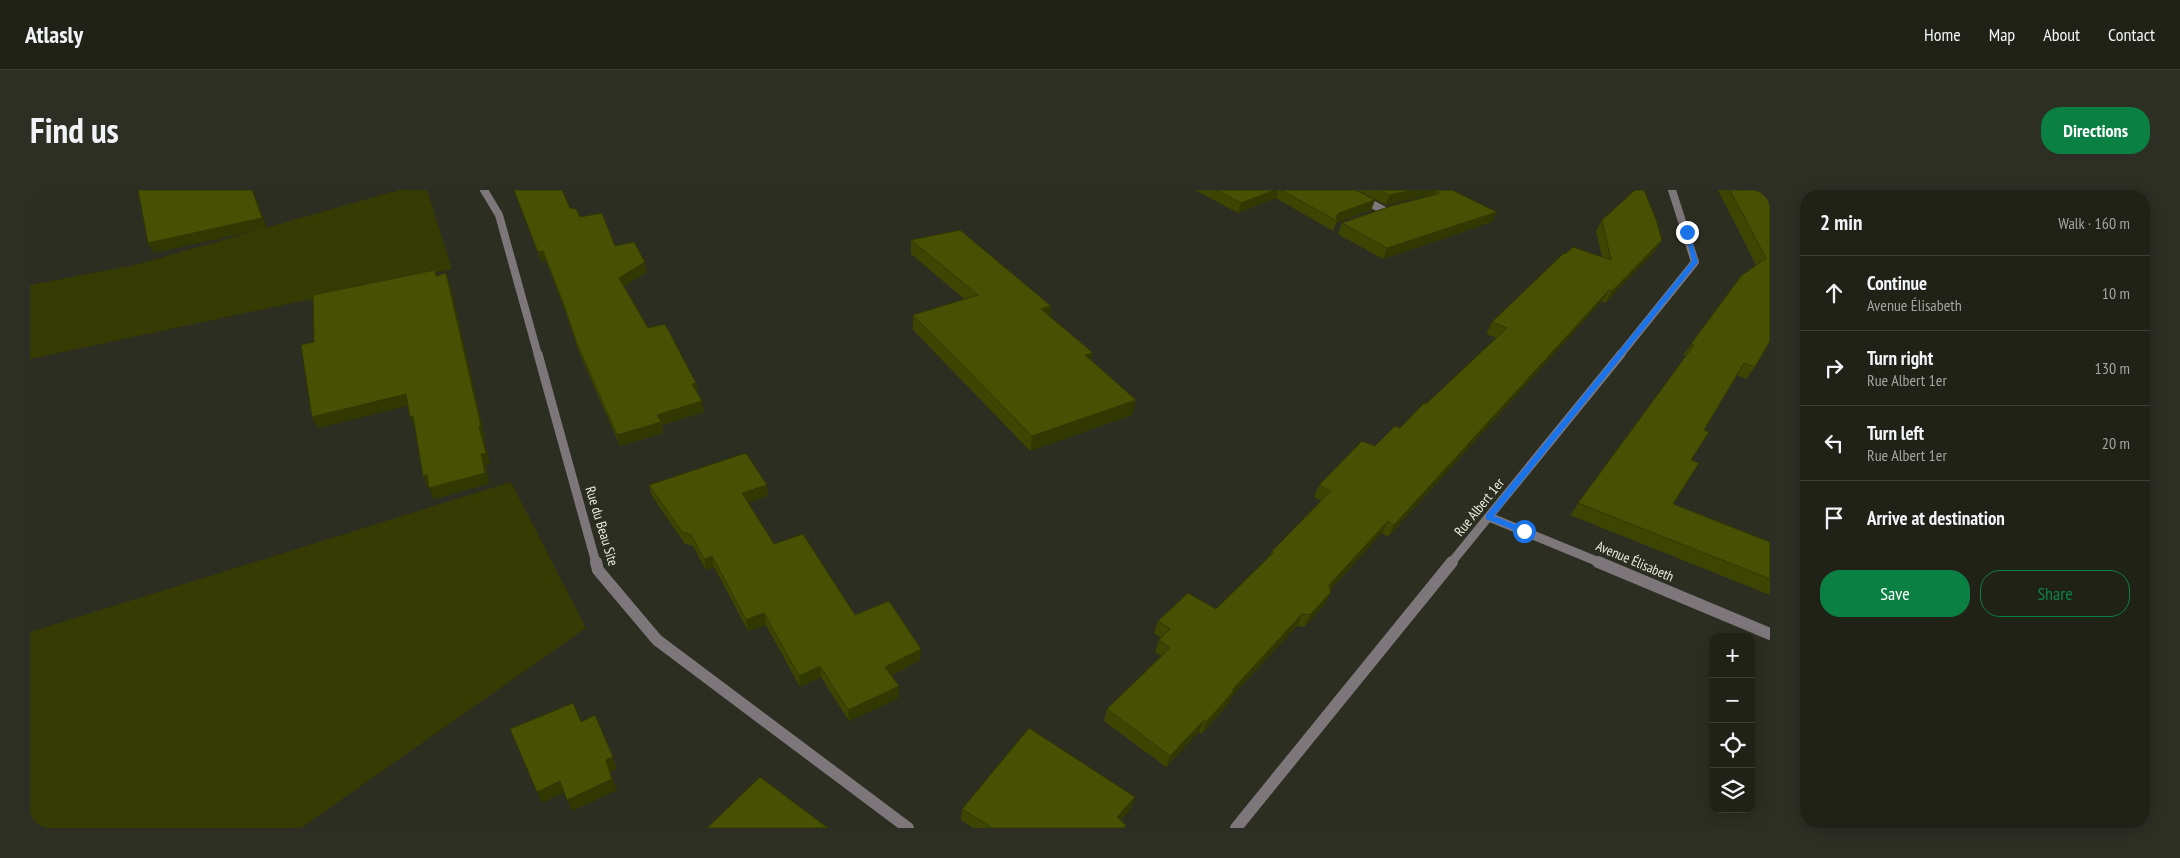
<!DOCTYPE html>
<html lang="en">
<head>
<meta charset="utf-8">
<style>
  body { margin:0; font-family:"PT Sans Narrow",sans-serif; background:#2d2f25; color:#f1f3f6 }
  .controls { position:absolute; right:15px; bottom:15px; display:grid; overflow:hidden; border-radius:10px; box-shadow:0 2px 12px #0003 }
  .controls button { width:45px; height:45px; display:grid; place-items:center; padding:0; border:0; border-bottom:1px solid #3d3f37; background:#202218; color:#f1f3f6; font:25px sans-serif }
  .stop { position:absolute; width:15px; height:15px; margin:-11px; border:4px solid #1a73e8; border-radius:50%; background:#fff }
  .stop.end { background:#1a73e8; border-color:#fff; box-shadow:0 1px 5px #0008 }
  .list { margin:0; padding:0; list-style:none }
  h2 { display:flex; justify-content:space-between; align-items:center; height:65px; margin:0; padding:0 20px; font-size:21px }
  h2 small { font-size:16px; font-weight:400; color:#a2a4a2 }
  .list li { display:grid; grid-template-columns:32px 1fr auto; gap:15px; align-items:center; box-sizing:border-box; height:75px; padding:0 20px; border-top:1px solid #3d3f37 }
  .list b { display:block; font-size:19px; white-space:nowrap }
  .list p { margin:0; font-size:16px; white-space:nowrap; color:#a2a4a2 }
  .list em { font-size:16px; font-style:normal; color:#a2a4a2 }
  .actions { display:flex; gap:10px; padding:15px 20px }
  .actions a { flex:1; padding:11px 0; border:1px solid #0b8043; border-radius:20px; text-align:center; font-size:18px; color:#0b8043 }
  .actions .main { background:#0b8043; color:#fff }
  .icon { flex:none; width:28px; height:28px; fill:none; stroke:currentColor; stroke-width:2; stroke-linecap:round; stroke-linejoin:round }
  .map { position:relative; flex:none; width:1740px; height:638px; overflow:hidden; border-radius:20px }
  header { display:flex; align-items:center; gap:30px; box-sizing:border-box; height:70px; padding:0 25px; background:#202218; border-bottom:1px solid #3d3f37 }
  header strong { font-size:24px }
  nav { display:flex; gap:28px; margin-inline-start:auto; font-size:18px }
  .intro { display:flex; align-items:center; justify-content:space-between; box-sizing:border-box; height:120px; padding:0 30px }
  h1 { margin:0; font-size:35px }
  .button { padding:12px 22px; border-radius:20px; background:#0b8043; color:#fff; font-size:18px; font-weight:700 }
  main { display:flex; gap:30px; padding:0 30px }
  aside { flex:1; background:#202218; border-radius:20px; box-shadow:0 2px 12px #0003 }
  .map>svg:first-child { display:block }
  .green { fill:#353b03 }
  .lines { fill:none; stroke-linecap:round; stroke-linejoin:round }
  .street-far2 { stroke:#7d767a; stroke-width:8 }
  .street-far1 { stroke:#7d767a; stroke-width:9 }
  .street { stroke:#7d767a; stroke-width:12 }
  .wall { fill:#3e4503 }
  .shaded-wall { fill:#323802 }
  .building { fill:#485003; stroke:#323802 }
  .route { fill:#1a73e8 }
  .labels { text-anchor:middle; stroke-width:4; stroke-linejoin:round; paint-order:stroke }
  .street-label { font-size:14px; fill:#eaece3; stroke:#2b2e20 }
</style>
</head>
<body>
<header>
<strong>Atlasly</strong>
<nav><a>Home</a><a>Map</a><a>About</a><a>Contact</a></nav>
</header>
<div class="intro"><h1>Find us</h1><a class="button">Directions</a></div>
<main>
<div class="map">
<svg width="1740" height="638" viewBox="0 0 1740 638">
  <rect width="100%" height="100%" fill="#2b2e20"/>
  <path class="green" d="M369,0H397L422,79L0,169V95L105,75Z
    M481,292L556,438L271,638H0V442Z"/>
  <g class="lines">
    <path class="street-far2" d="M454,0L469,25L508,165
      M1316,0L1355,21
      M1590,165L1665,72L1642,0"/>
    <path class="street-far1" d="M508,164L566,373
      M1459,327L1571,373
      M1421,373L1591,164"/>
    <path class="street" d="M566,372L568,380L627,450L878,638
      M1568,372L1740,444
      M1206,638L1422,372"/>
  </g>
  <path class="wall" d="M484,0H532L540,18L550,27L617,82L594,96L618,138L666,193L668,204L674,222L632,235L633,243L590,256L549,162L537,126L516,71L511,72Z
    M1165,0H1326L1345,10L1341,20L1306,33L1303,41L1246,8L1208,23Z
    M1328,0H1405L1404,4L1356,15Z
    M1406,0H1422L1467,22L1462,32L1353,69L1308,44L1312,33L1404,4Z
    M1688,0H1740V151L1725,177L1716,189L1707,185L1674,240L1661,270L1643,314L1740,352V405L1540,325L1656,166L1653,165L1661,154L1726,75Z
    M1572,30L1632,50L1625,61L1575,113L1572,111L1358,347L1352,343L1300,400L1295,414L1274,437L1267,436L1201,507L1199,513L1172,544L1169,542L1136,577L1074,531L1077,519L1131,466L1125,462L1129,450L1131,448L1124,443L1128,431L1186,419L1240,366L1242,361L1291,311L1284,307L1289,295L1345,256L1370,238L1396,214L1467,148L1456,144L1462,132L1535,64L1572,67L1566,41Z
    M881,50L1021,116L1020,127L1061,171L1106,210L1102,225L1000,261L883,140V125L934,109L881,64Z
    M619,295L738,306L718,313L744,354L825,425L890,470L861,486L869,508L819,531L791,487L770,497L736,435L718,441L684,377L676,380L663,356L655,354L622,306Z
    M932,619H1101L1091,630L1095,638H943L931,630Z"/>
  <path class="shaded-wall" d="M222,0H223L237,38L124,63L118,53Z
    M1245,0H1248L1246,8L1208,23L1211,13Z
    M1382,0H1405L1404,4L1356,15L1359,5Z
    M1345,10L1341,20L1306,33L1307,31L1306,27L1309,23Z
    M1467,22L1462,32L1353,69L1357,58Z
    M1632,50L1625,61L1575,113L1582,101Z
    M513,61L516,71L511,72L508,62Z
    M615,72L617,82L591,98L589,88Z
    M416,83L420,93L455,247L454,248L460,274L456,275L459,294L404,309L399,298L451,264Z
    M1579,100L1572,111L1358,347L1364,335Z
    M1021,116L1020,130L1011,119Z
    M1063,163L1060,178L1055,165Z
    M666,193L668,204L662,194Z
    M376,204L381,215L288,238L282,227Z
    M1106,210L1102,225L1000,261L1002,246Z
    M672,211L674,222L632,235L633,243L590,256L587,245L627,225Z
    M383,226L385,238L380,227Z
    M397,285L402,297L398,298L393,286Z
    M737,295L738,306L714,314L712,303Z
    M1358,331L1352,343L1294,407L1299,395Z
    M682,366L684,377L676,380L674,369Z
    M1301,402L1295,414L1274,437L1280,425Z
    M734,423L736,435L718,441L716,430Z
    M1272,424L1267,436L1201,507L1199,513L1172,544L1176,532L1202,500Z
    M891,459L890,470L855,489V477Z
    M790,476L791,487L770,497L769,486Z
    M869,496V508L819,531L818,520Z
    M1174,530L1169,542L1136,577L1140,566Z
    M583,567L587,579L580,582L587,600L542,621L537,610L576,570Z
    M530,591L535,602L512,613L507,602Z
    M1105,607L1101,619L1083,638L1087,627Z"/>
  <path class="building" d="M108,0H222L232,28L118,53Z
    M484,0H532L540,18L546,19L550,27L572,23L585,56L604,52L615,72L589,88L618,138L635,134L666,193L662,194L672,211L627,225L631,232L587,245L546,151L534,115L513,61L508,62Z
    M1186,0H1245L1211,13Z
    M1251,0H1326L1345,10L1309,23L1306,27L1307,31Z
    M1350,0H1382L1359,5Z
    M1411,0H1422L1467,22L1357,58L1312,33L1361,16L1408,4Z
    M1605,0H1614L1626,29L1632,50L1582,101L1579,100L1364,335L1358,331L1299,395L1301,402L1280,425L1272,424L1202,500L1204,501L1176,532L1174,530L1140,566L1077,519L1140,458L1129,450L1140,439L1128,431L1158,403L1186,419L1244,362L1242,361L1301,301L1289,295L1332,251L1345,256L1365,236L1370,238L1394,213L1396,214L1477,138L1462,132L1534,63L1535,64L1543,57L1581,70L1572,30Z
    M1700,0H1740V151L1725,177L1714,173L1674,240L1679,242L1661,270L1669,273L1643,314L1740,352V389L1548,313L1664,155L1661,154L1711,86L1736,68Z
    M930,40L1021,116L1011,119L1063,163L1055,165L1106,210L1002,246L883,125L948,105L881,50Z
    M405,80L406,86L416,83L451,236L449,237L456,263L451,264L455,283L399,298L397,285L393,286L383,226L380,227L376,204L282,227L271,155L284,152L283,105Z
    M716,263L737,295L712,303L744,354L773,344L825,425L859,411L891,459L855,477L869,496L818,520L790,476L769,486L734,423L716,430L682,366L674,369L661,345L652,342L619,295Z
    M543,513L551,532L565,525L583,567L576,570L582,589L537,610L530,591L507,602L480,539Z
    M999,538L1105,607L1087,627L1096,635L1093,638H962L932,619Z
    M730,587L798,638H677Z"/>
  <path class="route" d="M1655,41L1659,42L1668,72L1464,326L1497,339V343H1491L1456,329V325L1662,71Z"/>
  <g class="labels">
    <g class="street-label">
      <text transform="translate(1449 317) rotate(-51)" y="5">Rue Albert 1er</text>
      <text transform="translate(572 336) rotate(73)" y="5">Rue du Beau Site</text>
      <text transform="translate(1605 371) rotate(23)" y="5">Avenue Élisabeth</text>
    </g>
  </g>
</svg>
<div class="controls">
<button>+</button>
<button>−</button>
<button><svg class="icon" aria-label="locate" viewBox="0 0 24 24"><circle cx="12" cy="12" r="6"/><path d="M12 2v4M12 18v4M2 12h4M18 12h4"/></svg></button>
<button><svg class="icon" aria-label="layers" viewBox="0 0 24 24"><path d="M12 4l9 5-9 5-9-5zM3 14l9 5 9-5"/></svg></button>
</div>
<div class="stop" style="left:1494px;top:341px"></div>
<div class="stop end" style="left:1657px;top:42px"></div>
</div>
<aside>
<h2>2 min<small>Walk · 160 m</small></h2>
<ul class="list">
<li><svg class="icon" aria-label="ahead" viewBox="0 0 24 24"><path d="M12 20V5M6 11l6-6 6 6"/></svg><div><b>Continue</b><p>Avenue Élisabeth</p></div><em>10 m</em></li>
<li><svg class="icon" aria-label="right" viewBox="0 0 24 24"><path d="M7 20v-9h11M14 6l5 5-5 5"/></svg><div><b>Turn right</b><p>Rue Albert 1er</p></div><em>130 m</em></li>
<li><svg class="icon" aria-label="left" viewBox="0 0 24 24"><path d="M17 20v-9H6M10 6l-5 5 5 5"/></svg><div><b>Turn left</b><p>Rue Albert 1er</p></div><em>20 m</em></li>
<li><svg class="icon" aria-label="arrive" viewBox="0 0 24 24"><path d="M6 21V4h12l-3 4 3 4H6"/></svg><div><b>Arrive at destination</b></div></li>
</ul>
<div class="actions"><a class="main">Save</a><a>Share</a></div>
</aside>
</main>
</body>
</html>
